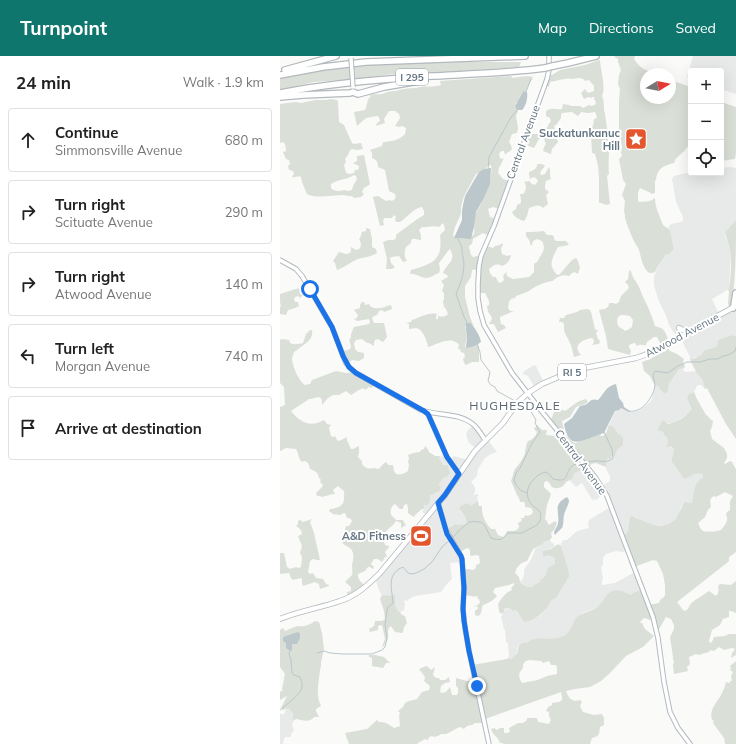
<!DOCTYPE html>
<html lang="en">
<head>
<meta charset="utf-8">
<style>
  body { margin:0; font-family:Mulish,sans-serif; background:#f2f2f2; color:#222 }
  .controls { position:absolute; right:12px; top:12px; display:grid; overflow:hidden; border-radius:4px; box-shadow:0 4px 16px #0002 }
  .controls button { width:36px; height:36px; display:grid; place-items:center; padding:0; border:0; border-bottom:1px solid #e0e0e0; background:#fff; color:#222; font:20px sans-serif }
  .compass { position:absolute; left:360px; top:12px; width:36px; height:36px; border-radius:50%; background:#fff; box-shadow:0 4px 16px #0002; rotate:80deg }
  .stop { position:absolute; width:12px; height:12px; margin:-9px; border:3px solid #1a73e8; border-radius:50%; background:#fff }
  .stop.end { background:#1a73e8; border-color:#fff; box-shadow:0 1px 4px #0008 }
  .list { margin:0; padding:0; list-style:none }
  h2 { display:flex; justify-content:space-between; align-items:center; height:52px; margin:0; padding:0 16px; font-size:17px }
  h2 small { font-size:13px; font-weight:400; color:#767676 }
  .list li { display:grid; grid-template-columns:26px 1fr auto; gap:12px; align-items:center; box-sizing:border-box; height:64px; margin:0 8px 8px; padding:0 8px; border:1px solid #e0e0e0; border-radius:4px }
  .list b { display:block; font-size:15px; white-space:nowrap }
  .list p { margin:0; font-size:13px; white-space:nowrap; color:#767676 }
  .list em { font-size:13px; font-style:normal; color:#767676 }
  .icon { flex:none; width:22px; height:22px; fill:none; stroke:currentColor; stroke-width:2; stroke-linecap:round; stroke-linejoin:round }
  .map { position:relative; flex:none; width:456px; height:688px; overflow:hidden }
  header { display:flex; align-items:center; gap:24px; box-sizing:border-box; height:56px; padding:0 20px; background:#0f766e; color:#fff }
  header strong { font-size:19px }
  nav { display:flex; gap:22px; margin-inline-start:auto; font-size:14px }
  main { display:flex }
  aside { flex:1; background:#fff }
  .map>svg:first-child { display:block }
  .built { fill:#e8e9e9 }
  .green { fill:#dadfd7; fill-rule:evenodd }
  .water { fill:#bbc7cb }
  .lines { fill:none; stroke-linecap:round; stroke-linejoin:round }
  .stream { stroke:#bbc7cb; stroke-width:1 }
  .secondary-casing { stroke:#b3babf; stroke-width:5.5 }
  .primary-casing { stroke:#b5babe; stroke-width:6 }
  .highway-casing { stroke:#b4b9bd; stroke-width:8 }
  .secondary { stroke:#fff; stroke-width:3.5 }
  .primary { stroke:#fff; stroke-width:4.5 }
  .highway { stroke:#fff; stroke-width:5.5 }
  .secondary-bridge-casing { stroke:#b3babf; stroke-width:5.5; stroke-linecap:butt }
  .highway-bridge-casing { stroke:#b4b9bd; stroke-width:8; stroke-linecap:butt }
  .secondary-bridge { stroke:#fff; stroke-width:3.5 }
  .highway-bridge { stroke:#fff; stroke-width:5.5 }
  .route { stroke:#1a73e8; stroke-width:5 }
  .labels { text-anchor:middle; stroke-width:4; stroke-linejoin:round; paint-order:stroke }
  .shield { fill:#fff; stroke:#939fa8; stroke-width:1 }
  .shield-label { font-size:10px; font-weight:bold; fill:#657683 }
  .poi-label { font-size:11px; font-weight:bold; fill:#657683; stroke:#fff; text-anchor:end }
  .street-label { font-size:11px; fill:#657683; stroke:#fff }
  .neighbourhood-label { font-size:12px; letter-spacing:1px; fill:#57646e; stroke:#fff }
</style>
</head>
<body>
<header>
<strong>Turnpoint</strong>
<nav><a>Map</a><a>Directions</a><a>Saved</a></nav>
</header>
<main>
<aside>
<h2>24 min<small>Walk · 1.9 km</small></h2>
<ul class="list">
<li><svg class="icon" aria-label="ahead" viewBox="0 0 24 24"><path d="M12 20V5M6 11l6-6 6 6"/></svg><div><b>Continue</b><p>Simmonsville Avenue</p></div><em>680 m</em></li>
<li><svg class="icon" aria-label="right" viewBox="0 0 24 24"><path d="M7 20v-9h11M14 6l5 5-5 5"/></svg><div><b>Turn right</b><p>Scituate Avenue</p></div><em>290 m</em></li>
<li><svg class="icon" aria-label="right" viewBox="0 0 24 24"><path d="M7 20v-9h11M14 6l5 5-5 5"/></svg><div><b>Turn right</b><p>Atwood Avenue</p></div><em>140 m</em></li>
<li><svg class="icon" aria-label="left" viewBox="0 0 24 24"><path d="M17 20v-9H6M10 6l-5 5 5 5"/></svg><div><b>Turn left</b><p>Morgan Avenue</p></div><em>740 m</em></li>
<li><svg class="icon" aria-label="arrive" viewBox="0 0 24 24"><path d="M6 21V4h12l-3 4 3 4H6"/></svg><div><b>Arrive at destination</b></div></li>
</ul>
</aside>
<div class="map">
<svg width="456" height="688" viewBox="0 0 456 688">
  <rect width="100%" height="100%" fill="#fafaf8"/>
  <path class="built" d="M413,0H456V38L441,33V15H411V23L407,21Z
    M451,111L456,112V164L445,176V180L451,195L449,233L432,243L438,256L441,258L451,253H456V280L451,279L438,284V291L425,294L421,299L411,303L402,285L399,282H397L389,269L386,260L378,243L374,229V221L379,208L384,202V200L394,193L390,174L388,172L391,168L401,166L403,165V161L396,146L392,123L394,120L411,116V117H441V112Z
    M254,309L256,310L264,327L255,332L248,320L243,318V316Z
    M399,312H404L403,314L405,316L416,315L417,318L420,319L421,321L425,332H424L421,329H419L417,330L414,336L412,337L407,342L412,350V353L411,356L396,365L392,367H387L377,374L383,376L387,381L388,388L386,392L391,390L394,393L393,408L403,422L405,423L411,419L421,417L423,422L418,425L417,427L412,447L401,450L400,457L395,463L390,467L385,469L374,470L368,468L352,460L350,465L347,494L343,496L336,495L326,498L323,502V509L321,511L323,523L322,524V529L335,527L355,516L362,533L351,539L348,538L331,536L326,540L323,546L319,550L314,553L302,557L297,562L289,576L285,579L282,581L273,583L263,582L247,587H241L238,590L236,600L233,603H230L229,601L228,587L226,586L225,574L224,573L221,561L224,556V554L229,552L234,555L236,553L237,557L246,566L254,563L261,559L270,547V544L279,537L289,521L281,487L284,484H287L297,475L309,472L308,467L309,464L332,450L326,437L322,439L316,444L314,443L313,445L302,427L296,431L291,426L290,424L293,422V419L298,414H304L307,411L322,430L330,425V421L326,412V407L328,402L333,399L335,400L337,394L343,389L334,371L329,369L335,356L341,351L348,355L352,356L358,355L370,346L372,343L374,334V328L378,330L383,337L388,334L389,327Z
    M193,369L207,383L217,396L211,398L205,402L198,413L197,420L191,426L195,431V436L193,439L198,438V440L197,441L198,445L190,450L179,454L185,460L187,468L177,469L176,468L169,471L179,497L182,506L170,507L172,523L167,528L161,536L135,540L129,543L128,545L126,544L124,545L125,548L124,554L118,557L115,549V544L110,540H106L101,538L99,534L95,522L147,459L142,456L144,453V451L146,448L149,441L160,435L161,431L159,429L163,422L166,421L165,409L159,402L165,398L170,404L174,400L188,404L197,393L190,388L188,385L186,378L188,374Z
    M269,484L274,488V491L264,495L275,502V508L267,515L261,526L255,528L252,531H247L244,529L240,525L243,523L244,518V514L252,502L255,493L263,488L264,486Z
    M7,651L13,657V667L12,669L14,674L11,678V681H6L4,683L3,688H0V658H4Z"/>
  <path class="green" d="M336,0H355L354,3C360,13 365,13 375,18H366V42H390V24L411,31V84C410,87 408,91 405,94C401,99 396,100 394,107C383,110 377,112 376,124L375,125V137L371,138V137L360,132L358,136V144L359,146C367,145 368,147 375,142C375,152 380,160 383,169L390,174L394,193L388,199L387,198L384,200V202L379,208L375,216C372,217 369,218 367,215C362,209 361,201 359,194C358,190 354,187 353,183C350,176 347,169 345,162V159L344,155L345,145L342,139L346,128L343,124L339,103L342,100L341,96L342,91L339,74V45L340,33L338,28L339,19L341,14L338,6V3L334,1Z
    M319,4L320,5C321,15 326,32 322,40C325,46 323,52 325,58C327,70 328,83 329,96C329,103 328,110 329,118L327,120L330,148L325,149V148H323L322,147H319V122L318,109L315,98L312,97L311,75L308,71L313,70L314,63L317,62L316,58L315,56L308,57L301,56L298,60L292,56L282,57L281,59V62L277,68L274,70L278,86L272,93L271,98L263,95L264,91L266,88L264,83H259L254,92L243,88L248,76L251,78H258L260,76V72L263,73L268,71V69L271,65L270,62L266,60V55C272,51 276,54 282,53L283,48L289,49L291,50H300L303,52L309,49L312,50L316,48L315,44L314,43V41H312V42L309,41L304,43L301,37L305,33L308,37L314,35V30L309,24L305,25C302,21 298,22 293,23C286,21 277,25 270,26L269,31L264,29L268,19H272L280,14L305,9Z
    M170,6H241L239,11L167,16H129L75,23L74,10L84,8Z
    M71,8L72,23L34,26L0,34V22L62,11Z
    M231,20L232,22C238,21 247,19 253,21L246,35L240,40L238,45L235,48L238,55L236,60L238,72L237,77L232,78L229,86L231,89L232,93C230,96 227,96 225,99L224,95H222L220,96L219,99L220,102L222,103L224,102L219,112L218,117L223,123L229,125L219,153L213,151L208,153L210,161L216,163L209,180L203,177L193,183L192,188L190,189L189,191L191,199L193,201L197,200L201,201L207,190L213,192L215,190L220,189L222,187L223,188L221,193L222,198L227,200L231,199C230,205 227,208 222,210C216,207 214,209 209,213L210,217L213,221H216L217,224L219,227L222,226L224,224L223,220L226,216L227,220L233,223L249,221L254,216V208L258,205C261,197 267,195 262,185L257,183L253,185L252,189H250C251,185 248,183 246,180V176H252L264,175L267,179H271L274,180V183L276,185H286L289,189C285,190 282,190 278,191C275,197 270,205 272,211C273,214 275,216 276,218L279,219L292,204L296,202L298,205L299,209L300,211L298,218L295,216L292,217L289,220C283,218 276,221 273,225C267,225 253,231 249,235C245,237 241,238 236,240L235,242L231,243L229,246L228,252L230,255H234L220,261V263L221,268L224,269L226,272L218,276L214,268H209L212,263L211,260L208,256L207,250L209,249C210,245 207,241 205,237H198L199,213L192,214L191,221L185,230V241L190,261L194,271L191,267L185,270L187,280L185,290L186,292L192,291L198,288L199,291V306H192L186,309L184,307L183,303L185,301L184,297L181,296L180,293H178L179,288C177,287 176,286 173,285C165,283 156,289 148,291C147,285 143,273 136,272C135,272 130,273 129,273V268L126,267L131,266L132,264C141,261 148,256 157,258L156,261V263H158V260C162,261 165,261 168,258L166,253L164,251L163,245L164,243V237L162,235L164,229L161,225L168,221L167,219L163,217C166,207 177,206 170,193L168,195L159,207L160,214L159,217C155,218 151,222 146,222C140,222 136,217 130,218L131,214C153,208 163,204 160,179L165,174L164,169L163,167L159,171C151,169 147,172 142,171L139,174L141,179V184C138,184 136,182 132,183L131,185V187L126,191C124,196 124,201 127,205L123,206L119,200L112,201L110,202L111,207L115,211L112,213H106L107,203L103,186L108,184H114L116,182V179L117,178L136,164L144,159V155L142,151C133,152 127,162 120,166H116L115,163L116,161L114,159L112,162H104L103,165L104,169L100,170L93,141L98,140L106,145L109,144L111,145L114,144L116,141L115,138L109,135L105,114L98,111C98,106 97,104 92,102V97L90,94L102,90L103,86C110,86 120,84 125,78C125,78 126,74 126,72L122,70L119,71L115,70L120,62L119,58L115,55H109L104,63L105,67L96,70L97,67L100,65L99,61L97,60L86,62L77,70L74,56L85,54C88,49 86,44 91,40H89C94,37 97,39 102,38C107,36 110,35 115,35C122,33 129,32 136,32C144,29 153,32 161,29L160,25ZM211,109C213,123 207,136 201,148C199,152 197,155 195,159C193,165 195,172 194,178C189,184 179,184 173,180L175,171L180,160L181,157V150L184,140L196,118L205,113L208,110Z
    M51,43L57,44L58,46L59,66L64,69L72,87L74,88L81,87L83,93L77,94L72,93L70,94L68,99L65,103L66,106L64,109L66,117L70,118L74,117L75,114H78L79,111V110L73,107L77,105V100L84,99L90,128C87,131 84,130 82,136L84,138L81,141L74,142L72,140C69,141 67,139 63,139C53,139 36,143 27,138L22,126L21,121C18,119 15,122 12,121L14,118L13,115L9,114L8,110L10,108L9,104L6,103L3,96L6,95L5,88L3,86L0,87V48L15,46L21,47L35,44H46ZM74,119L76,120L77,123L73,130L72,134L67,135L65,134C61,135 54,136 51,132V128C58,123 67,124 74,119Z
    M441,46L456,51V97L455,103L441,105Z
    M257,108H262L265,110L261,115L260,118L262,119L265,118L269,111C271,115 269,119 271,123L266,125L265,129V133L269,136L266,139L268,148L263,152C258,147 254,151 249,152C248,156 247,162 244,165C238,163 234,161 232,156L236,153L237,149L241,147V144L240,138H243C246,136 247,129 244,126L249,125L252,128L255,129L258,125L256,122L253,121L250,123L249,119V116C253,115 258,112 257,108Z
    M456,164C456,194 456,223 451,253L448,248L449,235H448C451,228 452,201 450,194C449,188 446,182 445,176Z
    M86,172L90,173L92,183V191L96,193L97,197C91,201 85,201 78,203C71,206 65,211 57,214L55,207L53,205L59,196L66,198L70,197L71,195V191L76,194L79,193C82,190 81,186 79,183L80,182L82,176L86,175Z
    M350,214C352,217 352,220 354,223C359,229 361,236 364,243C365,245 366,247 367,249C370,256 373,263 375,270C377,271 379,271 381,272C386,274 387,282 389,286L382,291L377,281H374L367,286L366,289C362,290 360,287 357,290L355,287H354L349,289V291L351,295L350,299L328,293L326,280L319,254C324,253 329,253 329,247H333L336,248L339,246L341,240L349,232L348,229L345,226L348,223L349,215ZM341,259H344L350,260L353,264L352,271C350,273 347,274 345,275L343,273C337,271 336,266 338,261Z
    M19,232L20,238L23,239L20,242L18,240L15,241L14,243L15,246H18L19,250L15,252L8,254L6,259L0,258V251L1,250L0,246V238Z
    M82,246H84L85,249L89,248L91,251C99,254 104,251 111,249L112,253L104,256L102,254L99,255L97,259L94,260L92,262L94,267H104L107,281L103,286L98,283L95,284L94,287V290L89,287H87L82,283L76,284L74,287L75,293L78,296L84,297V302L79,305L72,304L67,308L63,295L68,294L71,292C71,287 68,285 71,281V278L74,271L89,268L90,266L89,263L77,265L74,263L77,262L78,259L74,254L80,252V249Z
    M307,253L310,254L311,256L315,273L316,274H318L316,277L318,283L320,285L319,288L312,289C314,287 315,284 312,282C304,283 291,289 301,299L294,301L291,289L284,275V268L282,266H279L280,262H284L286,259L297,256L300,254Z
    M30,274H32C34,284 24,288 17,294C16,295 15,295 14,296C13,298 13,300 12,302C12,310 19,325 25,329L30,328L32,324L56,315L66,317L74,316L94,327L92,332L89,331L85,334L83,332L77,335L71,339L66,335L59,339H53L48,342L42,349V346L41,342L38,341L31,343H29L11,355C17,363 26,370 37,367C40,366 42,365 44,364L47,368L51,369L49,372L51,380L53,381L55,380L57,384L59,385L67,381V384L71,393H73L79,390V397L78,401L82,405V408C86,413 88,413 94,412C96,412 97,413 98,413C101,412 103,407 106,406L108,409H113L114,415L116,418C120,419 124,418 128,415L129,408L128,406L129,402L128,399L133,397L140,396L141,394L144,393L145,390C148,392 148,395 150,397C152,398 153,398 155,400H160V401L159,402L164,409H167L168,410L170,417L166,421L163,422L159,429L161,431L160,435L150,440V446L147,449H145L144,451V453H142L136,458L134,461C124,455 130,458 127,448L124,449L123,453H120L115,448C111,450 109,456 112,460C113,461 115,462 116,464H123L126,470H124L122,472L121,471V467L116,465L113,469L107,474L106,477L107,480H109V481L107,482L104,486L105,489L109,490V491L105,496L107,500L105,501L102,506L98,503H94L91,508L94,511L93,513L90,511H88L85,515L78,518C77,522 81,526 84,529L69,541L67,538V536L71,535V531L65,526C67,524 70,521 72,519C73,516 72,512 72,509C73,504 75,498 71,493C69,491 66,490 63,488C62,481 64,477 66,470H69L72,465L71,463L66,461V458L64,457L60,459L53,458L49,455L50,453C63,451 65,448 64,435L59,431L58,430L53,434L55,438C51,438 46,440 42,441L40,440H37L36,437L42,431L43,429L40,426L41,424L39,422C38,416 35,415 30,413C29,409 29,406 24,405L22,406C18,403 19,397 16,393L6,392L0,395V351L5,349L4,331L0,327V284L2,283L9,284L10,287C14,289 19,288 23,287L26,278Z
    M451,279L456,280V383L446,368L429,336L427,332L425,333C423,327 423,321 417,318C415,312 411,308 410,302L413,303L421,299L425,294L437,291L438,284Z
    M388,292L390,295L397,298L404,303L403,306L405,310L404,312L399,313C396,317 393,322 389,327L388,335L386,337H383L378,330L374,328L370,320L364,315L362,306L370,303L383,296L386,295Z
    M414,336L417,343L426,359L428,360L429,362L433,365L432,371L430,375L432,383L444,392L447,398V402L444,407L445,408L450,405L452,406L454,410L456,413V496L449,501V505L448,506L397,546L403,554L405,555L408,553C410,547 415,544 420,541C423,539 426,537 429,535L436,540C439,537 439,534 438,530L440,528L451,529L456,525V557L451,555H449V561L443,563L440,569L432,574L429,585L430,587L432,586L434,581L445,580L449,578H456V599L451,602L452,597L455,593L452,592L444,594L439,591L434,595L430,594L429,596L422,598L419,599L416,598L409,601L410,608L407,611L408,615L394,618L393,609L394,606L393,603V601L390,581L394,573V569L391,563L386,561L378,575L373,563L369,564C365,561 362,562 360,567H362L365,573L374,580L363,591L346,600L330,617L321,625L310,631L295,633L286,635C288,641 292,647 300,644L302,646L300,650L303,656L314,659L322,658L324,662V669L320,671C319,678 320,680 312,682L310,688H224L222,687H220C218,680 213,680 211,673L214,672L217,674L220,672H224V677H228L230,675L229,672L238,667H243L247,664V662H257L258,666L269,668L271,664L269,660V656L266,655L268,651L272,649V647L279,646L282,644V641L281,636L205,663V667H195L192,669C189,669 186,670 184,673L180,671C173,673 170,679 161,678L158,680L154,681L152,680L149,681L148,684L145,683L138,687L137,688H69L65,677L87,673L97,664L99,666C106,666 108,668 114,672L120,670L119,659L120,657L118,655L123,651L125,647L129,645L137,643L142,636L149,634L150,630L144,625L145,621L139,613L146,610L148,611L151,614L155,611L153,619L156,622H159L160,624H165L169,621L170,626L165,627L161,630L160,636L162,637L166,636L170,631L172,639H177L178,636V632L176,630V622L187,625H195L192,609L227,603L229,601L230,603H232C233,602 236,598 237,598C239,592 237,585 247,587C257,577 274,587 285,579C292,575 292,567 297,561C303,556 310,556 316,552C323,547 322,545 326,540C334,530 342,535 351,539L353,537L362,533L368,549L379,547L380,544L384,541L385,539V529L383,518L377,505L373,504L354,511L342,481L348,476L350,461L352,460C355,462 358,463 361,464C373,470 385,474 396,462C400,457 401,451 405,446L410,447H412C414,438 414,425 423,422L422,418C417,416 410,420 405,423L403,422L392,406C391,402 394,398 394,393L391,390L386,392L387,389L388,388L387,381L385,380L383,376L377,374L383,364L388,368C397,366 407,360 412,353L407,342L409,338ZM445,436L453,440L450,445V454C443,458 448,459 447,465C446,467 443,472 442,473C439,476 427,476 423,475C420,473 419,469 418,467L425,461L428,454L431,451L430,445L431,442L434,440L436,441ZM250,604L261,605L263,607L269,605L271,609H276L277,612V618L267,620L258,624L242,627C238,620 238,618 243,612V608L246,605Z
    M306,343L308,346L305,348L296,351L290,361L282,365C284,375 286,383 295,387L306,384L316,379L320,378L321,380H323C329,375 326,374 329,369L334,371L338,378L341,380L343,382V389L337,394L335,400H331V403L328,402L326,407V411C323,410 319,408 316,407C311,407 309,411 305,413C299,416 299,413 293,419V422L290,424L286,426C284,431 277,434 272,431C270,429 270,426 266,425L264,427V431L271,438L267,449L265,463L267,465L268,468L269,469L275,465L277,467L274,474L271,477L272,481L270,484L264,486L263,488L253,493L247,505C240,507 237,510 235,517L239,521L240,526L244,529L247,531H252L255,528L260,526C262,520 260,526 264,521C269,514 265,512 275,508V502L269,499L267,500H263V495L271,493L278,488L279,489H281L289,517V521L276,542L271,544C268,554 254,566 244,566C241,561 238,558 236,554L232,555L231,553L229,552L224,553V556L222,558L219,556V554L218,548C221,543 226,536 232,534L231,532L234,529V527L229,529L215,532L213,536L217,540C213,545 208,547 203,549C201,552 202,556 200,559L198,560L195,559V554H197L198,552L197,550L195,551H194L199,548L200,546L199,543H197L198,541L196,540L193,541L192,540L184,539L183,514L188,513L193,514L196,512V509L199,508L200,506L199,500L196,499L191,500L190,499V494L188,492L185,493L179,497L166,473L176,468L177,469L187,468L185,460L180,454H179L181,450L187,447L190,450L198,445L199,450H202C201,459 206,468 211,473H215L218,479L223,481L225,479L227,475H234L238,473L239,471L238,467L240,466L242,464L241,462H244L245,459L248,460L252,458L253,455L251,452L245,451V448L244,446H240L239,442L237,439L231,425C233,421 233,416 235,413C238,409 242,405 244,400C246,396 245,390 248,385C252,384 256,380 257,376L254,373L257,369L262,374H267L266,379L274,380L278,377L271,364L275,353H280L285,355C293,350 296,345 306,343Z
    M32,463L30,466L33,474L34,477L40,504H37L33,503L30,505L28,516L30,518L33,517L36,522L43,523L46,528L49,529V530L40,533L39,528L35,526L23,530L22,527V523L21,522L13,524L11,522L9,517L0,518V497H4L7,511L10,513L16,511L18,512L21,511L22,501L20,497L22,490L18,480L22,478C22,474 19,472 16,470L18,468V465L20,464L23,466Z
    M102,539L110,540L115,539V549L118,556H120L122,559L125,560L127,567L124,571L123,576L122,577L115,576L111,570C106,574 109,576 108,582C107,585 105,588 103,591H102L105,583L102,569L98,570V574L90,576L89,573L94,570L95,565H102L105,563L104,555L100,543Z
    M35,565L39,566L42,577L44,593L41,606V610L40,614C39,626 35,638 41,650L36,653V655L39,661H34C30,667 22,664 16,663L13,665V657L8,652L3,654L1,652L7,640L0,644V636L3,634L2,633L5,618L0,611V574L3,572L5,575L17,570C24,571 30,569 35,565Z
    M89,599H95L104,601L110,607H106L103,612L92,610V602L89,601Z
    M456,605V688H445L444,682L433,667L434,665L432,664C429,653 436,648 441,639C443,635 445,631 446,626L449,627L452,624L451,620L453,616L450,614L451,612L450,610Z"/>
  <path class="water" d="M244,35L247,36C248,42 246,50 242,54H237L235,50C238,45 240,40 244,35Z
    M211,112L210,128L204,142L196,156L194,171L191,183L174,182L182,164V154L185,140L199,116L204,113Z
    M186,267H191C195,273 200,279 201,286C197,289 191,292 186,292C186,288 187,285 187,281C187,276 185,272 186,267Z
    M336,328L339,342L343,347L344,351L350,355L349,356L341,352L339,354L335,355L324,377C305,382 289,398 284,368L292,362L300,350C300,350 305,349 305,349C311,346 310,342 318,344C324,338 326,330 336,328Z
    M287,441L289,444C289,449 285,454 284,459C283,463 284,468 282,472C280,474 277,476 275,479L274,477V476C275,473 278,470 278,467C280,455 272,449 287,441Z
    M18,576L20,578V582L17,588H12V594L10,595L6,592V587L3,585V581Z"/>
  <g class="lines">
    <path class="stream" d="M246,36L251,23
      M208,114L209,101L230,63L237,54
      M178,183C179,186 181,188 182,192C182,195 182,198 183,201C186,214 181,226 176,238C180,248 182,258 187,267
      M197,288L200,296L201,304L210,316L208,325L211,329L215,331L217,335L235,345
      M241,347L247,349L256,364L255,367L260,376L252,387L240,412L236,417L234,424L236,429L240,434L247,437
      M349,355C362,358 374,340 375,329C375,325 373,322 373,319L375,315L388,317L398,310L407,306H420L430,303H438L443,300L448,299L455,295L456,291
      M306,406C309,406 312,405 316,405C323,405 328,407 333,402L332,393L324,376
      M172,482C177,476 183,471 189,466C207,464 204,470 211,482C220,485 222,484 228,477H242L257,469L260,465C261,462 261,459 260,456C258,453 255,452 253,450C245,442 246,432 253,424C257,420 260,417 266,416L270,419L273,423C291,427 283,419 292,410C294,408 298,408 301,407
      M37,597L44,595L50,597L63,598H92L102,594L105,591L107,582L105,569L107,554L108,551L113,547C112,532 106,518 123,511L128,517L131,518L136,517L144,513L152,506L162,491L170,484
      M0,654C4,651 20,638 21,634C23,630 22,626 20,621L14,619L12,617L11,604L9,598L10,595"/>
    <g class="secondary-casing">
      <path id="secondary" d="M269,0V14L267,23L214,170L201,200L199,210L198,228V242L200,255L204,269L232,317L263,357L315,421L327,440L373,561L378,582L384,626L390,656L398,672L410,688
        M0,204L16,213L22,220L52,271L66,307L70,312L76,317L141,354C158,360 179,356 194,369C199,374 202,379 205,384
        M145,356L148,358L167,401L179,418
        M158,447L166,474L181,500L182,503L184,532L183,553L185,572L189,595L209,688"/>
    </g>
    <g class="primary-casing">
      <path id="primary" d="M399,272L405,275H410
        M0,563C19,555 40,552 60,545C76,540 88,529 100,517L165,439L195,395L223,367L237,347L248,337L262,328L290,316L304,312L356,302C381,294 405,278 428,265C436,260 447,256 455,250"/>
    </g>
    <g class="highway-casing">
      <path id="highway" d="M273,10L288,7L316,0
        M5,14L56,0
        M0,19L43,11L86,6L245,0
        M0,37C50,27 101,23 152,20C190,18 228,17 265,12
        M0,41L23,39L70,37L73,36L75,37L78,38L104,31L145,24
        M453,252L454,249L456,237"/>
    </g>
    <use href="#secondary" class="secondary"/>
    <use href="#primary" class="primary"/>
    <use href="#highway" class="highway"/>
    <g class="secondary-bridge-casing">
      <path id="secondary-bridge" d="M71,2L73,31"/>
    </g>
    <g class="highway-bridge-casing">
      <path id="highway-bridge" d="M265,12L273,10"/>
    </g>
    <use href="#secondary-bridge" class="secondary-bridge"/>
    <use href="#highway-bridge" class="highway-bridge"/>
  </g>
  <g class="lines">
    <path class="route" d="M30,233L52,271L63,300L69,311L76,317L144,355L148,358L167,401L179,418L165,439L158,447L167,478L181,500L182,503L184,532L183,553L184,565L189,595L197,630"/>
  </g>
  <defs>
    <g id="sight-square" transform="scale(1.15)"><rect x="-9" y="-9" width="18" height="18" rx="4" fill="#e4572e" stroke="#fff"/><path d="M0-6L1.8-2.2L6-1.7L2.9 1.2L3.7 5.4L0 3.3L-3.7 5.4L-2.9 1.2L-6-1.7L-1.8-2.2Z" fill="#fff"/></g>
    <g id="stadium-square" transform="scale(1.15)"><rect x="-9" y="-9" width="18" height="18" rx="4" fill="#e4572e" stroke="#fff"/><path d="M0-5a6.5 5 0 1 0 0 10a6.5 5 0 1 0 0-10ZM-3.5-1.8h7v3.6h-7Z" fill="#fff"/></g>
  </defs>
  <g fill-rule="evenodd">
    <use href="#sight-square" x="356" y="83"/>
    <use href="#stadium-square" x="141" y="480"/>
  </g>
  <g class="labels">
    <g class="shield">
      <rect x="116" y="13" width="32" height="16" rx="3"/>
      <rect x="278" y="308" width="28" height="16" rx="3"/>
    </g>
    <g class="shield-label">
      <text x="132" y="25">I 295</text>
      <text x="292" y="320">RI 5</text>
    </g>
    <g class="poi-label">
      <text x="340" y="81">Suckatunkanuc<tspan x="340" dy="13">Hill</tspan></text>
      <text x="126" y="484">A&amp;D Fitness</text>
    </g>
    <g class="street-label">
      <text transform="translate(243 86) rotate(-70)" y="4">Central Avenue</text>
      <text transform="translate(402 279) rotate(-28)" y="4">Atwood Avenue</text>
      <text transform="translate(301 406) rotate(53)" y="4">Central Avenue</text>
    </g>
    <g class="neighbourhood-label">
      <text x="235" y="354">HUGHESDALE</text>
    </g>
  </g>
</svg>
<div class="controls">
<button>+</button>
<button>−</button>
<button><svg class="icon" aria-label="locate" viewBox="0 0 24 24"><circle cx="12" cy="12" r="6"/><path d="M12 2v4M12 18v4M2 12h4M18 12h4"/></svg></button>
</div>
<svg class="compass" viewBox="-18 -18 36 36"><path d="M0-13l5 13h-10z" fill="#e53935"/><path d="M0 13l5-13h-10z" fill="#767676"/></svg>
<div class="stop" style="left:30px;top:233px"></div>
<div class="stop end" style="left:197px;top:630px"></div>
</div>
</main>
</body>
</html>
